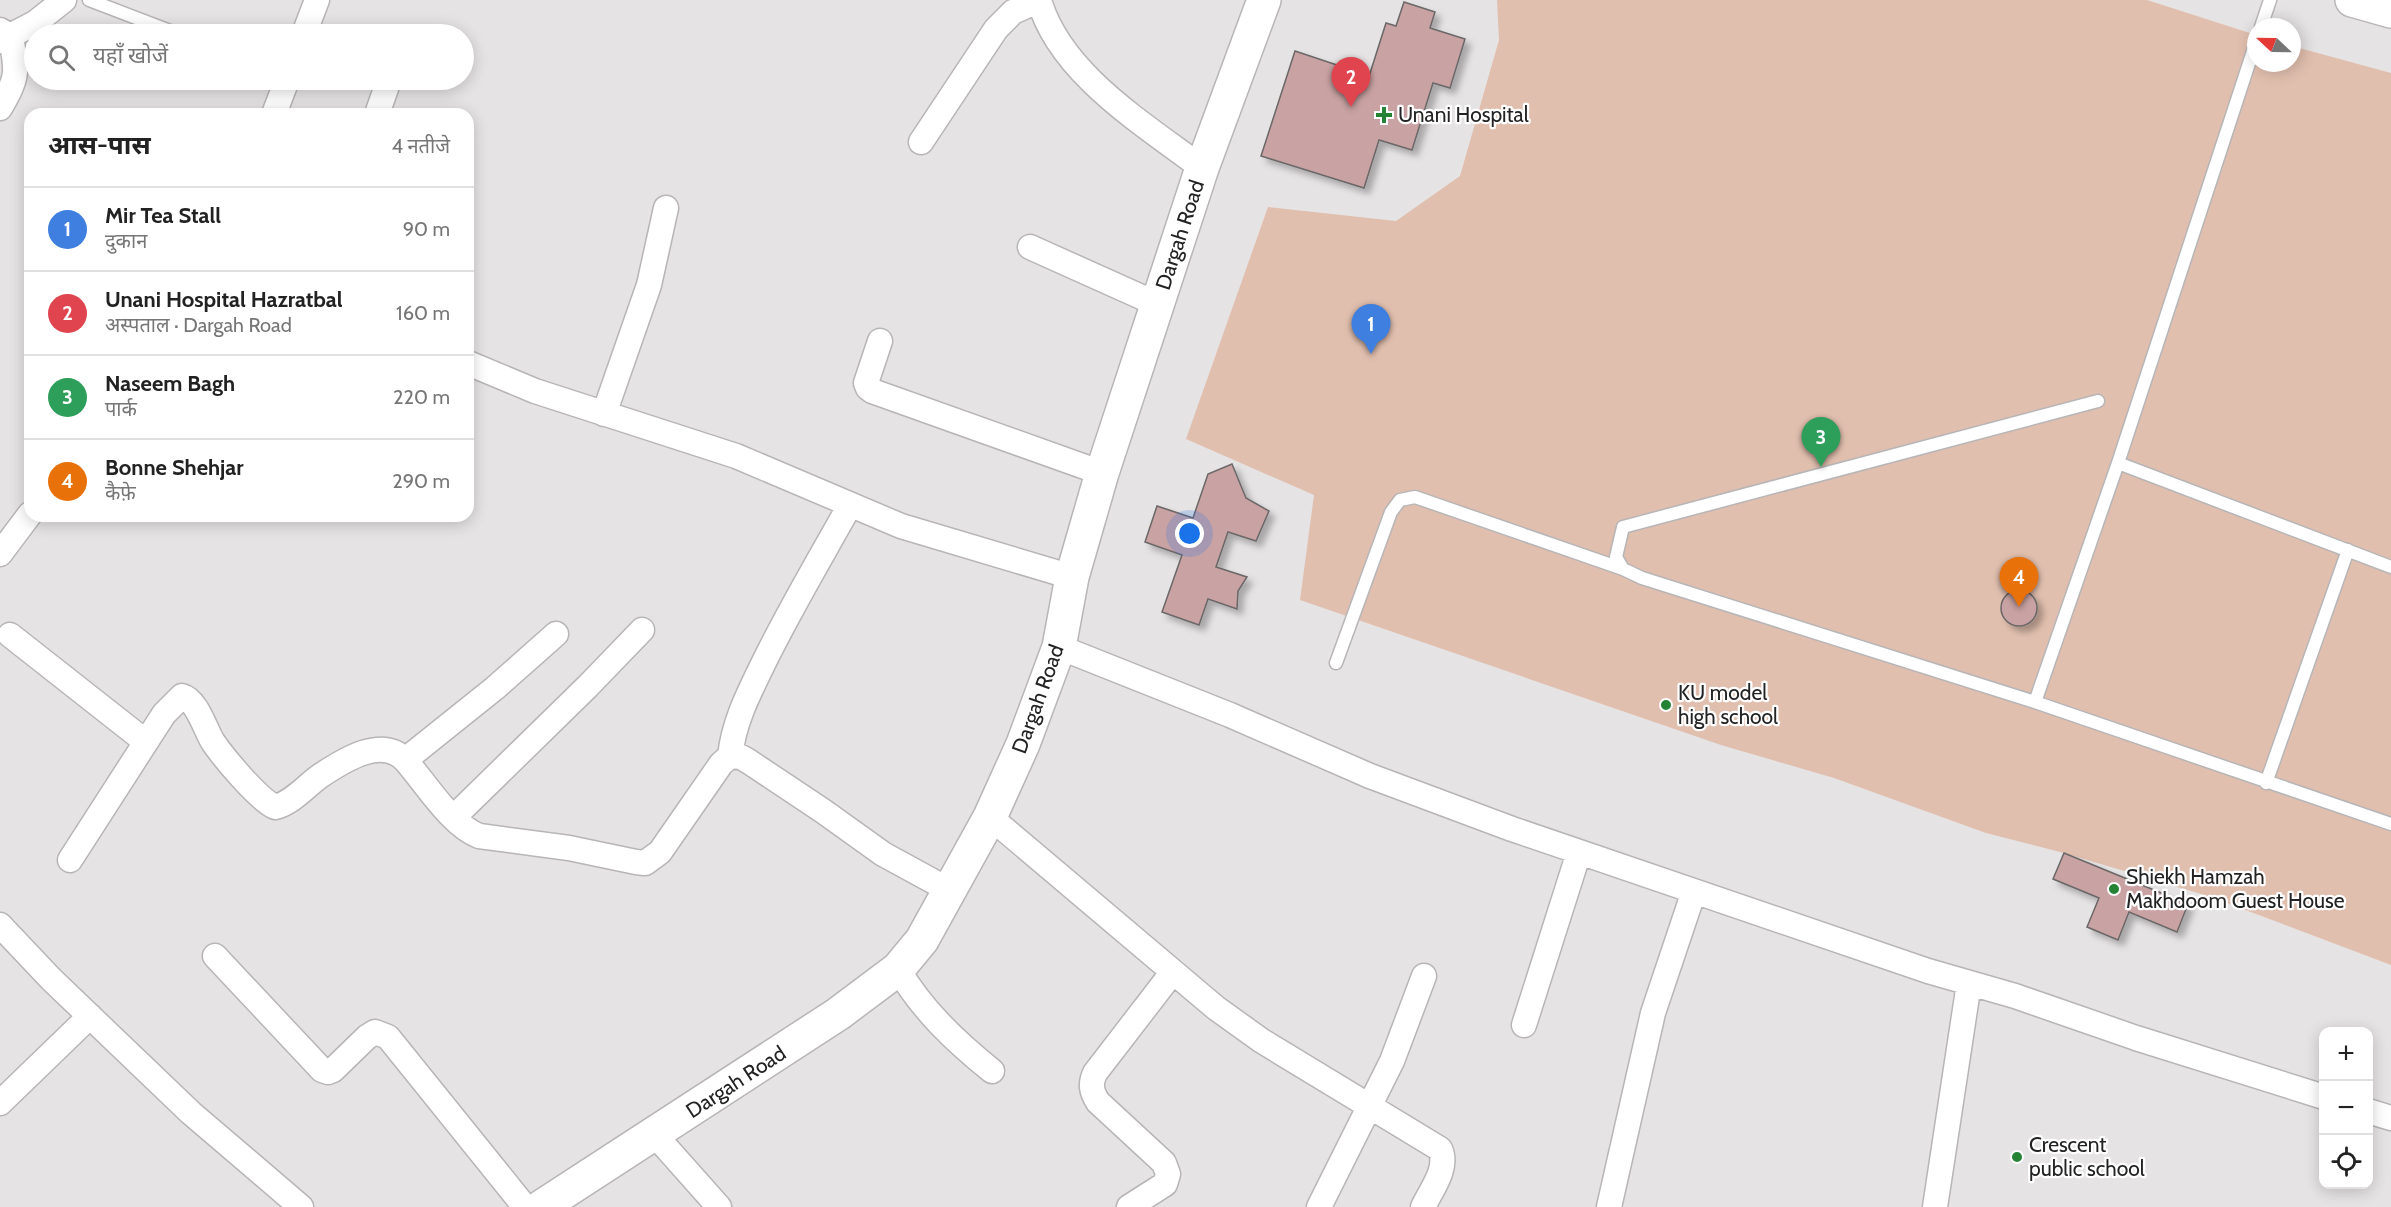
<!DOCTYPE html>
<html lang="hi">
<head>
<meta charset="utf-8">
<style>
  body { margin:0; font-family:Cabin,"Noto Sans Devanagari",sans-serif; background:#f6f6f6; color:#222 }
  .controls { position:absolute; right:18px; bottom:18px; display:grid; overflow:hidden; border-radius:12px; box-shadow:0 3px 15px #0003 }
  .controls button { width:54px; height:54px; display:grid; place-items:center; padding:0; border:0; border-bottom:2px solid #e0e0e0; background:#fff; color:#222; font:30px sans-serif }
  .compass { position:absolute; left:2247px; top:18px; width:54px; height:54px; border-radius:50%; background:#fff; box-shadow:0 3px 15px #0003; rotate:292deg }
  .you { position:absolute; left:1190px; top:534px; width:21px; height:21px; margin:-15px; border:4px solid #fff; border-radius:50%; background:#1a73e8; box-shadow:0 0 0 9px #1a73e833 }
  .badge { display:grid; place-items:center; width:39px; height:39px; border-radius:50%; background:#258335; color:#fff; font-size:20px; font-weight:700 }
  .pin { position:absolute; translate:-50% -50px; filter:drop-shadow(0 2px 3px #0008) }
  .pin::after { content:''; position:absolute; top:32px; width:21px; height:18px; background:inherit; clip-path:polygon(0 0,100% 0,50% 100%) }
  .list { margin:0; padding:0; list-style:none }
  h2 { display:flex; justify-content:space-between; align-items:center; height:78px; margin:0; padding:0 24px; font-size:26px }
  h2 small { font-size:20px; font-weight:400; color:#767676 }
  .list li { display:grid; grid-template-columns:39px 1fr auto; gap:18px; align-items:center; box-sizing:border-box; height:84px; padding:0 24px; border-top:2px solid #e0e0e0 }
  .list b { display:block; font-size:22px; white-space:nowrap }
  .list p { margin:0; font-size:20px; white-space:nowrap; color:#767676 }
  .list em { font-size:20px; font-style:normal; color:#767676 }
  .icon { flex:none; width:33px; height:33px; fill:none; stroke:currentColor; stroke-width:2; stroke-linecap:round; stroke-linejoin:round }
  .map { position:relative; flex:none; width:2391px; height:1207px; overflow:hidden }
  .search { position:absolute; background:#fff; box-shadow:0 3px 15px #0003; left:24px; top:24px; width:450px; height:66px; display:flex; align-items:center; gap:15px; box-sizing:border-box; padding:0 21px; border-radius:33px; color:#767676; font-size:22px }
  .panel { position:absolute; background:#fff; box-shadow:0 3px 15px #0003; left:24px; top:108px; width:450px; height:414px; border-radius:18px }
  .map>svg:first-child { display:block }
  .green { fill:#e1bfae }
  .building { fill:#c9a2a3; stroke:#6b6767; stroke-width:1.5; filter:url(#shadow) }
  .lines { fill:none; stroke-linecap:round; stroke-linejoin:round }
  .lane-casing { stroke:#b8b5b7; stroke-width:15 }
  .street-casing { stroke:#b8b5b7; stroke-width:27 }
  .secondary-casing { stroke:#b8b5b7; stroke-width:36 }
  .lane { stroke:#fff; stroke-width:12 }
  .street { stroke:#fff; stroke-width:24 }
  .secondary { stroke:#fff; stroke-width:33 }
  .poi-dot { fill:#258335; stroke:#fff; stroke-width:2 }
  .labels { text-anchor:middle; stroke-width:4.5; stroke-linejoin:round; paint-order:stroke }
  .poi-label { font-size:21px; fill:#242324; stroke:#fff; text-anchor:start }
  .street-label { font-size:21px; fill:#242324; stroke:#fff }
</style>
</head>
<body>
<div class="map">
<svg width="2391" height="1207" viewBox="0 0 2391 1207">
  <defs>
    <filter id="shadow"><feDropShadow dx="5.5" dy="5.5" stdDeviation="3" flood-color="#0004"/></filter>
  </defs>
  <rect width="100%" height="100%" fill="#e6e3e4"/>
  <path class="green" d="M1497,0H2147L2256,35V63H2292V46L2391,73V965L2211,897L2064,853L1986,833L1834,778L1721,745L1300,600L1314,495L1186,439L1268,207L1396,221L1460,176L1499,40Z"/>
  <path class="building" d="M1404,2L1435,12L1430,28L1465,39L1450,88L1433,83L1412,150L1379,140L1364,188L1261,156L1295,51L1337,65L1333,79L1365,89L1386,23L1396,26Z
    M1232,464L1246,498L1269,511L1256,541L1228,532L1216,567L1247,577L1238,591L1237,609L1208,599L1199,625L1162,612L1182,555L1145,542L1157,506L1193,518L1208,474Z
    M2001 608a18 18 0 1 1 36 0a18 18 0 1 1-36 0Z
    M2064,853L2188,904L2177,932L2129,912L2118,940L2087,927L2099,898L2053,879Z"/>
  <g class="lines">
    <g class="lane-casing">
      <path id="lane" d="M89,0L178,34
        M2261,27L2270,0
        M2098,401L1623,527L1616,557L1623,569L1642,578L2035,702L2391,824
        M2118,463L2391,567
        M1336,663L1391,512L1400,500L1415,497L1623,569
        M2035,702L2118,463L2256,42
        M2266,783L2348,550"/>
    </g>
    <g class="street-casing">
      <path id="street" d="M1039,0C1060,74 1144,124 1202,168
        M0,30L11,37C17,71 19,77 0,108
        M304,34L317,0
        M0,41L35,23L64,0
        M274,114L287,80
        M377,114L389,80
        M921,142L996,29L1013,12L1039,0
        M1030,247L1157,304
        M880,341L866,383L868,388L872,391L1102,473
        M468,363L535,391L736,456L901,526L1072,577
        M604,414L649,285L666,208
        M0,554L30,514
        M10,635L146,742
        M1059,647L1230,715L1370,776L1512,829L1928,971L2015,996L2136,1038L2324,1097
        M730,756L741,757L748,761L823,811L883,854L949,890
        M405,760L495,688L556,634
        M454,817L588,686L642,630
        M990,817L1216,1008L1262,1041L1440,1149C1449,1168 1431,1190 1423,1207
        M70,860L164,714L182,696C197,700 205,729 213,742C224,758 258,799 275,807C292,803 306,786 320,776C344,760 383,735 406,761C426,784 451,825 479,836L569,848L636,862L645,863L660,852L721,764L730,756C734,721 749,693 764,662C790,609 821,557 850,505
        M0,925L51,979L191,1113L301,1207
        M215,956L322,1070L328,1072L333,1070L367,1037L375,1032L388,1037L525,1207
        M898,969C922,1010 955,1041 992,1071
        M1524,1025L1579,852
        M0,1103L90,1016
        M2368,1111L2391,1118
        M655,1135L719,1207
        M1129,1207L1165,1184L1168,1174L1164,1163L1098,1102C1091,1091 1090,1084 1095,1073L1172,973
        M1319,1207L1392,1061L1424,976
        M1609,1207L1653,1013L1694,891
        M1935,1207L1969,983"/>
    </g>
    <g class="secondary-casing">
      <path id="secondary" d="M2352,0L2391,11
        M541,1207L838,1014L898,969L922,940L990,817L1023,744L1059,647L1072,577L1102,473L1202,168L1264,0"/>
    </g>
    <use href="#lane" class="lane"/>
    <use href="#street" class="street"/>
    <use href="#secondary" class="secondary"/>
  </g>
  <g class="poi-dot">
    <path d="M1381 106h6v6h6v6h-6v6h-6v-6h-6v-6h6z"/>
    <circle cx="1666" cy="705" r="6"/>
    <circle cx="2114" cy="889" r="6"/>
    <circle cx="2017" cy="1157" r="6"/>
  </g>
  <g class="labels">
    <g class="poi-label">
      <text x="1398" y="122">Unani Hospital</text>
      <text x="1678" y="700">KU model<tspan x="1678" dy="24">high school</tspan></text>
      <text x="2126" y="884">Shiekh Hamzah<tspan x="2126" dy="24">Makhdoom Guest House</tspan></text>
      <text x="2029" y="1152">Crescent<tspan x="2029" dy="24">public school</tspan></text>
    </g>
    <g class="street-label">
      <text transform="translate(1180 235) rotate(-72)" y="7">Dargah Road</text>
      <text transform="translate(1038 699) rotate(-70)" y="7">Dargah Road</text>
      <text transform="translate(736 1082) rotate(-33)" y="7">Dargah Road</text>
    </g>
  </g>
</svg>
<div class="controls">
<button>+</button>
<button>−</button>
<button><svg class="icon" aria-label="locate" viewBox="0 0 24 24"><circle cx="12" cy="12" r="6"/><path d="M12 2v4M12 18v4M2 12h4M18 12h4"/></svg></button>
</div>
<svg class="compass" viewBox="-18 -18 36 36"><path d="M0-13l5 13h-10z" fill="#e53935"/><path d="M0 13l5-13h-10z" fill="#767676"/></svg>
<div class="you"></div>
<div class="pin badge" style="left:1371px;top:354px;background:#3f7fe0">1</div>
<div class="pin badge" style="left:1351px;top:107px;background:#e0444e">2</div>
<div class="pin badge" style="left:1821px;top:467px;background:#2e9e5b">3</div>
<div class="pin badge" style="left:2019px;top:607px;background:#e8710a">4</div>
<div class="search"><svg class="icon" aria-label="search" viewBox="0 0 24 24"><circle cx="10" cy="10" r="6"/><path d="M15 15l6 6"/></svg>यहाँ खोजें</div>
<section class="panel">
<h2>आस-पास<small>4 नतीजे</small></h2>
<ul class="list">
<li><span class="badge" style="background:#3f7fe0">1</span><div><b>Mir Tea Stall</b><p>दुकान</p></div><em>90 m</em></li>
<li><span class="badge" style="background:#e0444e">2</span><div><b>Unani Hospital Hazratbal</b><p>अस्पताल · Dargah Road</p></div><em>160 m</em></li>
<li><span class="badge" style="background:#2e9e5b">3</span><div><b>Naseem Bagh</b><p>पार्क</p></div><em>220 m</em></li>
<li><span class="badge" style="background:#e8710a">4</span><div><b>Bonne Shehjar</b><p>कैफ़े</p></div><em>290 m</em></li>
</ul>
</section>
</div>
</body>
</html>
